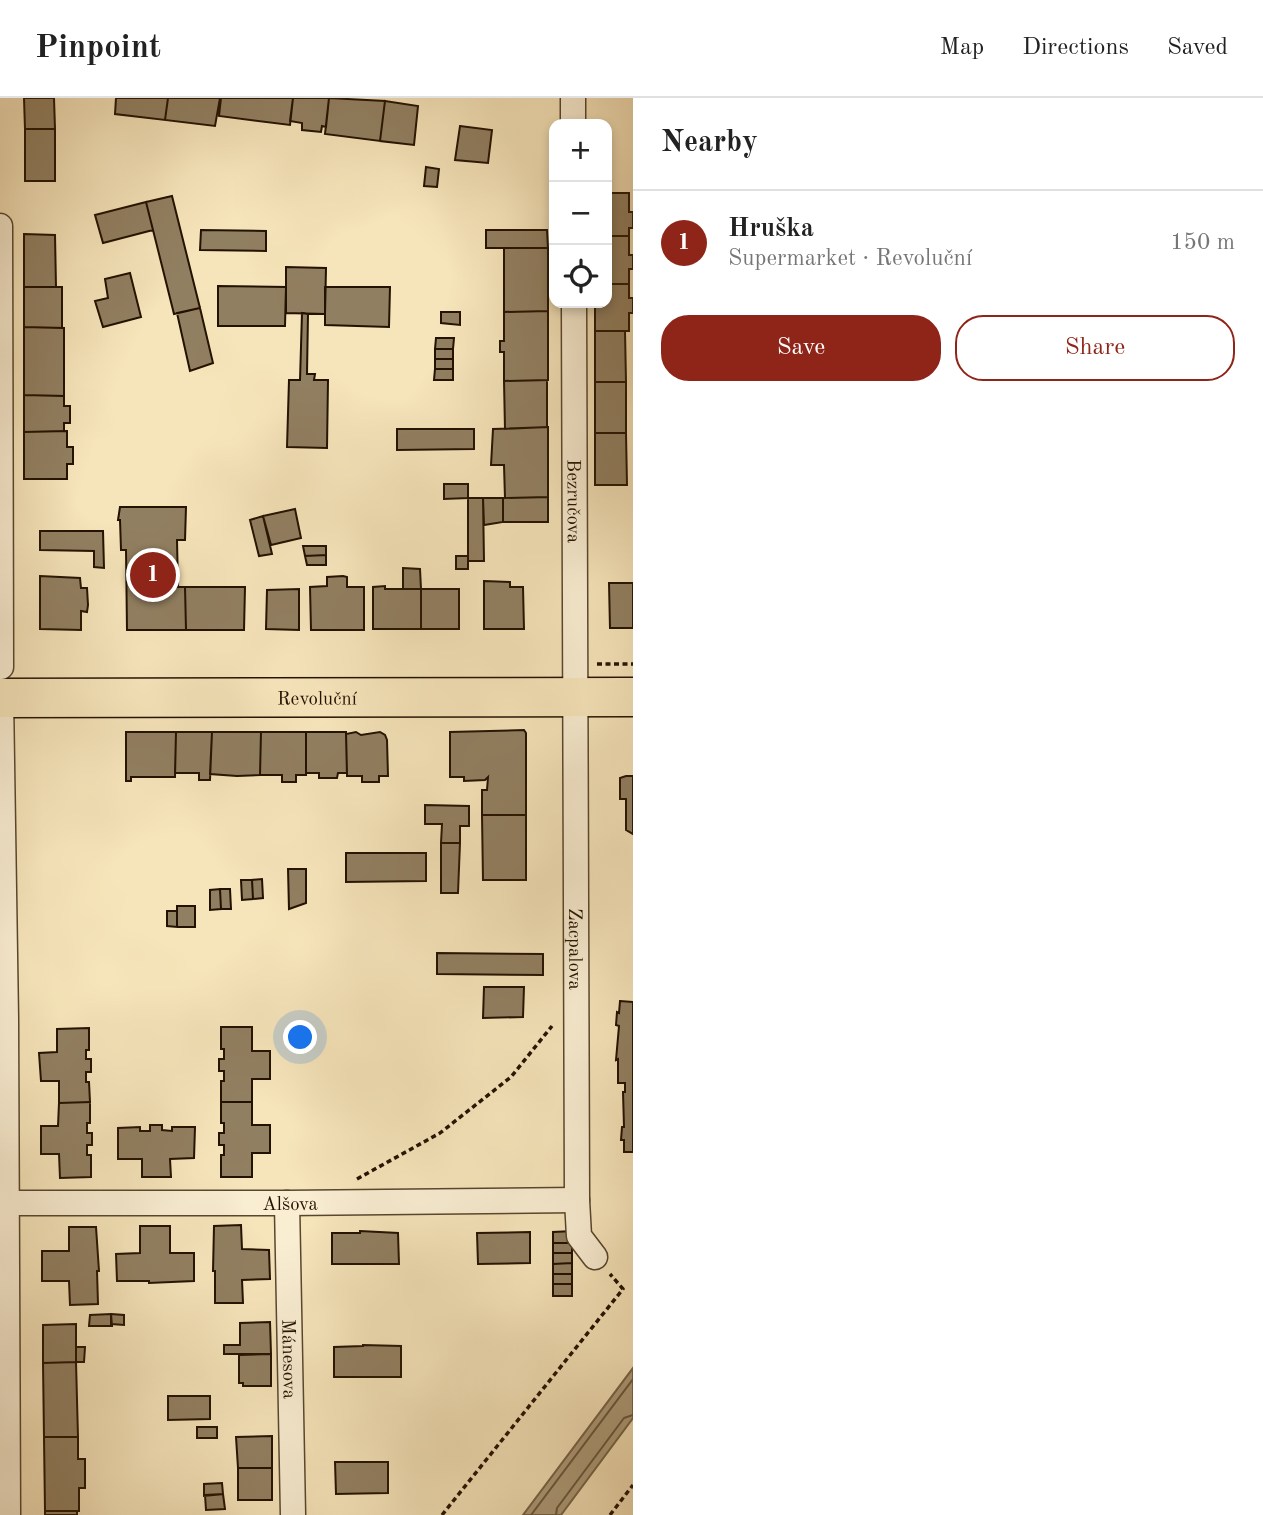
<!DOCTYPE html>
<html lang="en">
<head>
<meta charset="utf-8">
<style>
  body { margin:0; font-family:"Old Standard TT",serif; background:#f2f2f2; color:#222 }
  .controls { position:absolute; right:21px; top:21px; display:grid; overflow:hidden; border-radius:14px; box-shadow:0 4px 10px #0003 }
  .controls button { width:63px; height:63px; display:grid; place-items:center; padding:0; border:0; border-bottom:2px solid #e0e0e0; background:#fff; color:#222; font:35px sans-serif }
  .you { position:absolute; left:301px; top:940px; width:24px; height:24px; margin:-18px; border:5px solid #fff; border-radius:50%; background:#1a73e8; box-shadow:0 0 0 10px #1a73e833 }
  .badge { display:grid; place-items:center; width:46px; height:46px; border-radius:50%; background:#8f2418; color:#fff; font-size:23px; font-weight:700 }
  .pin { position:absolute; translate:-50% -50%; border:4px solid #fff; box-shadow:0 2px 7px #0006 }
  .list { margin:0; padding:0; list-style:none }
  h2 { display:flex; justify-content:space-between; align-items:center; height:91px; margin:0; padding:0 28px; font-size:30px }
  h2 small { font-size:23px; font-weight:400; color:#767676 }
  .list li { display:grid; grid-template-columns:46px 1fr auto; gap:21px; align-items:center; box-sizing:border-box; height:105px; padding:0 28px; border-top:2px solid #e0e0e0 }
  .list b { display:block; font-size:26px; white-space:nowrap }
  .list p { margin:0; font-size:23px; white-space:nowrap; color:#767676 }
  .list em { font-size:23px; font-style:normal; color:#767676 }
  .actions { display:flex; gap:14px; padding:21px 28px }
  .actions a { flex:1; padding:16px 0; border:2px solid #8f2418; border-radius:28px; text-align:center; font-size:24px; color:#8f2418 }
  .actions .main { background:#8f2418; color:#fff }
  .icon { flex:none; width:38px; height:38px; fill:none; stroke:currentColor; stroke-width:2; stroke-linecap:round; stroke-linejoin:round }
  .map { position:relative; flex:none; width:633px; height:1417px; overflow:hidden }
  header { display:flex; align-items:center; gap:42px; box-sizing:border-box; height:98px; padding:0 35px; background:#fff; border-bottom:2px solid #e0e0e0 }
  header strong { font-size:33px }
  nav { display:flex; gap:38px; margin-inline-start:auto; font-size:24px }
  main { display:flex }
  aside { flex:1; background:#fff }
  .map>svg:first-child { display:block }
  .water { fill:#ae9d7b; stroke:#76654a; stroke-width:2 }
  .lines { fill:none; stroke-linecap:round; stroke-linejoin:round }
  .shore { stroke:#68583e; stroke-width:2 }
  .building { fill:#917f61; stroke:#231200; stroke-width:2 }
  .minor-casing { stroke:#58462e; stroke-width:27 }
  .primary-casing { stroke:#231200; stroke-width:41 }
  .path { stroke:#231200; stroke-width:3.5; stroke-dasharray:5 3.5; stroke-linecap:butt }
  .minor { stroke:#f9edd2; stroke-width:24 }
  .primary { stroke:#f6e4ba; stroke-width:38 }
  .labels { text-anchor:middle; stroke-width:5; stroke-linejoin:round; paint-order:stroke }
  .street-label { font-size:19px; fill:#231200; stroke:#f9edd2 }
</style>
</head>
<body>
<header>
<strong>Pinpoint</strong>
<nav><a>Map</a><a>Directions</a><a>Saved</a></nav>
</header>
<main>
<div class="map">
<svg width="633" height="1417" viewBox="0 0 633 1417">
  <rect width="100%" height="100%" fill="#f6e4ba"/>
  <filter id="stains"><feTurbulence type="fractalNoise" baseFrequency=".00286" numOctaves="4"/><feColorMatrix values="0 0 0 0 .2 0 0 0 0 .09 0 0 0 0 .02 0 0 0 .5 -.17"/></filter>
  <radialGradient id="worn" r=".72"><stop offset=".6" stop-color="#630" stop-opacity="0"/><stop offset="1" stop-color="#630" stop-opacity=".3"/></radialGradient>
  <path class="water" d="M633,1270V1320L561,1417H523Z"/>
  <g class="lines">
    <path class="shore" d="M531,1417L633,1281
      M556,1417L557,1410L624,1320L633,1317"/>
  </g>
  <path class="building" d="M24,0H54L55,31H25Z
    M116,0H168L165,22L115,16Z
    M168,0H220L215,28L165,22Z
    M221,0H293L290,27L219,18Z
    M293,0H329L326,29L322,28L321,34L302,32V25L290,23Z
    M329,0L385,3L380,43L325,36Z
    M385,3L418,8L414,47L380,43Z
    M460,28L492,32L488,65L455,62Z
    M25,31H55V83H25Z
    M426,69L439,71L437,89L424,88Z
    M607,95H629V114H633V130H629V138H607Z
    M172,98L200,210L174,216L146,104Z
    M146,104L153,132L103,145L95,117Z
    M201,132L266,133V153L200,152Z
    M486,132H547L548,150H486Z
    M24,136L55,137L56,189H24Z
    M607,138H629V157H633V171H629V186H607Z
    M504,150H548V213L504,214Z
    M286,169L326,170L325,216L286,215Z
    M130,175L141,219L103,229L95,203L108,200L105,181Z
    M607,186H629V200H633V215H629V233H595V205H607Z
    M218,188L286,189L285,228H218Z
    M24,189H62V230L24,229Z
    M325,189H390L389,229L325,227Z
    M200,210L213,265L190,273L177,215Z
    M548,213V282L504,283V254H500V243H504V214Z
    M441,214H460V227L441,225Z
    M302,215L308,216L307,276H315L314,282H328L327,350L287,349L289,282H300Z
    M24,229L64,230V298L24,297Z
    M595,233H625L626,284H595Z
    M436,240H454L453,251H435Z
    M435,251H453V261H435Z
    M435,261H453V271H435Z
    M435,271H453V282H434Z
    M547,282V329L505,331L504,283Z
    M595,284H626V335H595Z
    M24,297L64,298V308H70V325H64V333L24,334Z
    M548,329V399L505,400L504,367H491L493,331Z
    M397,331H474V351L397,352Z
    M67,333V349H73V366H67V381H24V334Z
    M595,335H626L627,387H595Z
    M444,386H468V400L444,401Z
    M548,399V424H503V400Z
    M468,400H483L484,463H468Z
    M483,400H503V424L484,427Z
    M120,409H186L185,442H177L178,489H185L186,532H127L126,452H121L120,422H118Z
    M295,411L301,440L271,447L263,418Z
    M263,418L272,456L259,458L250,422Z
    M40,433H103L104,470L94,469V453L40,452Z
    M303,448H326V457L305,458Z
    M326,457V467H307L305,458Z
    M456,458H468V471H456Z
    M403,470L420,471L421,491H403Z
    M40,478L80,480L81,490H87L88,507L87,514L81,513V532L40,531Z
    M343,478L347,479V489H364V532H311L310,489L327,488V479Z
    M484,483L510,484V489H523L524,531H484Z
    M609,485H633V530H610Z
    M385,488V491H421V531H373V489Z
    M185,489H245L244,532H186Z
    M299,491V532L266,531L267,492Z
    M421,491H459V531H421Z
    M524,632L526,635V717H482V692H487L488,679L485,682L464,683V679H450V634Z
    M126,634H176L175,679H131V683H126Z
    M176,634H212L210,682H199V675H175Z
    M212,634H261L260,677L237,678L210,676Z
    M261,634H306V677H296V684H282V677H260Z
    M306,634H346L347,675H338L337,680H319V675H306Z
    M356,634L361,637L380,634L385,637L387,642L388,678H379V684H362V678H347L346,636Z
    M626,678H633V736L626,732V701H620V680Z
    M425,707L469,708V728H460V745H441L442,726H425Z
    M482,717H526V782H483Z
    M441,745H460L458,795H441Z
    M346,755H426V783L346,784Z
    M288,771H306V805L289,811Z
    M262,781L263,800L253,801L252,782Z
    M241,782H252L253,801L242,802Z
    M220,791L221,811L210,812V792Z
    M220,791H230L231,811H221Z
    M177,808H195V829H177Z
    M167,813H177V829L167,828Z
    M437,855L543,856V877L437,876Z
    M484,889H524L523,919L483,920Z
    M620,903L633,904V1054H624V1042H621L622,1029H624L623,994H625V985H618V961L616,962L619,928L616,927L617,914L619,915Z
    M221,929H252V953H270V981H252V1004H221V983H224V973H219V961H224V951H221Z
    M89,930V952H86V961H91V974H86V984H89L90,1004L59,1005V983H41L39,955L57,954V931Z
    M90,1004V1025H87V1035H92V1047H87V1057H91V1079L60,1080L59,1056H41V1028H58L59,1005Z
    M221,1004H252V1027H270V1055H252V1079H221V1057H224V1047H219V1035H224V1025H221Z
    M150,1027H162V1032L172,1033V1029H195L194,1060L170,1061L171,1079H142V1061H118V1030L140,1029V1033H150Z
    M241,1127L242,1151L269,1152L270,1181L242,1182L243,1205H215V1173H213L214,1128Z
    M140,1128H170V1155H194V1183L149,1185V1183H117L116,1156L140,1155Z
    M69,1129H96L99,1173H97L98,1206L70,1207L69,1183H42V1153H69Z
    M360,1133L398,1135L399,1166H332V1135H360Z
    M573,1133L572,1145H553V1134Z
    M530,1134V1165L478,1166L477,1135Z
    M553,1145H572V1155H553Z
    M553,1155H572V1165L553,1166Z
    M572,1165V1176H553V1166Z
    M553,1176H572V1186H553Z
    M553,1186H572V1198H553Z
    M111,1216L124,1217V1227L111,1226Z
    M111,1216L112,1228H89L90,1217Z
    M270,1224L271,1256H224V1247H240V1225Z
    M76,1226V1264L43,1265V1227Z
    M363,1247L401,1248V1279H334V1249L363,1248Z
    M76,1249H85L84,1264H76Z
    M271,1256V1288H243V1285H239V1257Z
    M76,1264L78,1339H44L43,1265Z
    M168,1298H210V1321L168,1322Z
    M197,1329H217V1340H197Z
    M272,1338V1370H238L236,1339Z
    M44,1339H78V1361H85V1390H79V1413H45Z
    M335,1364H388V1395L336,1396Z
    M238,1370H272V1402H238Z
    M222,1385L223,1396L204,1398V1386Z
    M223,1396L225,1411L206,1412L205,1397Z
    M45,1413H77V1417H45Z"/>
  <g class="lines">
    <g class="minor-casing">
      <g id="minor">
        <path d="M573,0V26"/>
        <path d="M0,128L1,569"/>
        <path id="s1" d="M574,205L577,1102L579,1138L595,1159"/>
        <path d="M1,600L6,920L8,1417"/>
        <path id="s2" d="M5,1105H287L577,1102"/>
        <path id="s3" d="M287,1105L293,1417"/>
      </g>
    </g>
    <g class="primary-casing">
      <g id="primary">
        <path id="s4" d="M0,600L633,599"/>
      </g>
    </g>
    <path class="path" d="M597,566H633
      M357,1081L440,1035L511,979L552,928
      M442,1417L623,1191L610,1176
      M610,1417L633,1387"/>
    <use href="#minor" class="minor"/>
    <use href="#primary" class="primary"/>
  </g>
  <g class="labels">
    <g class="street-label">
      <text dy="7" stroke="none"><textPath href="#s1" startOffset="198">Bezručova</textPath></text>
      <text dy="7" stroke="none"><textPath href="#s4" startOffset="317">Revoluční</textPath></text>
      <text dy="7" stroke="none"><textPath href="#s1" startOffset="646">Zacpalova</textPath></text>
      <text dy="7" stroke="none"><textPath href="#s2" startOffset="285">Alšova</textPath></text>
      <text dy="7" stroke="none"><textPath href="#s3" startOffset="156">Mánesova</textPath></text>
    </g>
  </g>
  <rect width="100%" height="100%" filter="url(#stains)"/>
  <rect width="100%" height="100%" fill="url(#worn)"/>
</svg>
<div class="controls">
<button>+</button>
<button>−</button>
<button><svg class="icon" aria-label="locate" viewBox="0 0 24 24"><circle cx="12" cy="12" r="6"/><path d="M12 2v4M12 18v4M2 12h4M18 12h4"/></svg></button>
</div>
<div class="you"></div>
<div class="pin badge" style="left:153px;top:477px">1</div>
</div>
<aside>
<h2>Nearby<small></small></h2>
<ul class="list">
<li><span class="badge">1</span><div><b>Hruška</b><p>Supermarket · Revoluční</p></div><em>150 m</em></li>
</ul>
<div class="actions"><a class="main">Save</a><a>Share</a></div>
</aside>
</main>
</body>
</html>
